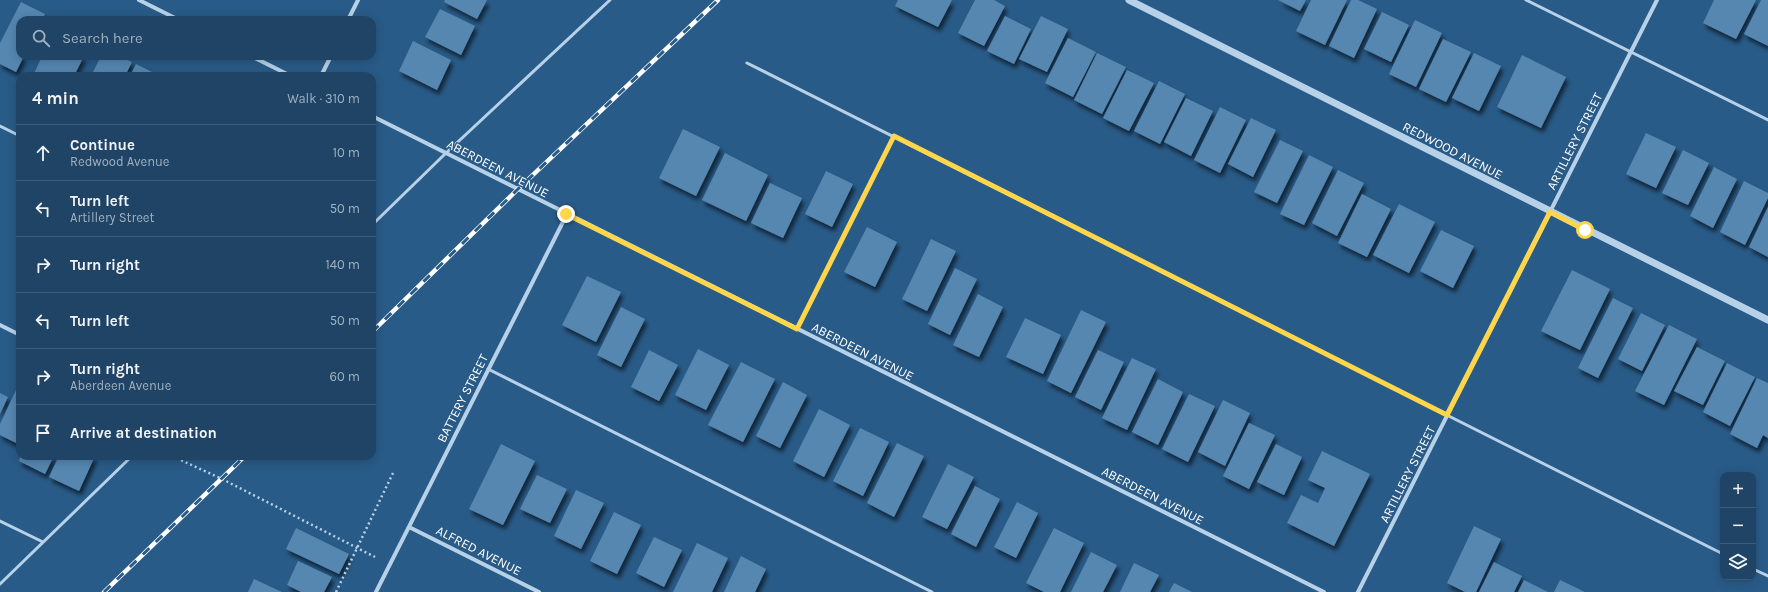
<!DOCTYPE html>
<html lang="en">
<head>
<meta charset="utf-8">
<style>
  body { margin:0; font-family:Karla,sans-serif; background:#2c4e6f; color:#f1f3f6 }
  .controls { position:absolute; right:12px; bottom:12px; display:grid; overflow:hidden; border-radius:8px; box-shadow:0 2px 10px #0003 }
  .controls button { width:36px; height:36px; display:grid; place-items:center; padding:0; border:0; border-bottom:1px solid #3c5c7a; background:#1f4466; color:#f1f3f6; font:20px sans-serif }
  .stop { position:absolute; width:12px; height:12px; margin:-9px; border:3px solid #ffd54a; border-radius:50%; background:#fff }
  .stop.end { background:#ffd54a; border-color:#fff; box-shadow:0 1px 4px #0008 }
  .list { margin:0; padding:0; list-style:none }
  h2 { display:flex; justify-content:space-between; align-items:center; height:52px; margin:0; padding:0 16px; font-size:17px }
  h2 small { font-size:13px; font-weight:400; color:#a1b0bf }
  .list li { display:grid; grid-template-columns:26px 1fr auto; gap:12px; align-items:center; box-sizing:border-box; height:56px; padding:0 16px; border-top:1px solid #3c5c7a }
  .list b { display:block; font-size:15px; white-space:nowrap }
  .list p { margin:0; font-size:13px; white-space:nowrap; color:#a1b0bf }
  .list em { font-size:13px; font-style:normal; color:#a1b0bf }
  .icon { flex:none; width:22px; height:22px; fill:none; stroke:currentColor; stroke-width:2; stroke-linecap:round; stroke-linejoin:round }
  .map { position:relative; flex:none; width:1768px; height:592px; overflow:hidden }
  .search { position:absolute; background:#1f4466; box-shadow:0 2px 10px #0003; left:16px; top:16px; width:360px; height:44px; display:flex; align-items:center; gap:10px; box-sizing:border-box; padding:0 14px; border-radius:12px; color:#a1b0bf; font-size:15px }
  .panel { position:absolute; background:#1f4466; box-shadow:0 2px 10px #0003; left:16px; top:72px; width:360px; height:388px; border-radius:12px }
  .map>svg:first-child { display:block }
  .building { fill:#5687b1; filter:url(#shadow) }
  .lines { fill:none; stroke-linecap:round; stroke-linejoin:round }
  .path { stroke:#b6d1e8; stroke-width:2.5; stroke-dasharray:2 3; stroke-linecap:butt }
  .service { stroke:#b6d1e8; stroke-width:3 }
  .minor { stroke:#b6d1e8; stroke-width:4 }
  .tertiary { stroke:#b6d1e8; stroke-width:7 }
  .rail-casing { stroke:#fff; stroke-width:4.5 }
  .rail { stroke:#295b88; stroke-width:3; stroke-dasharray:9; stroke-linecap:butt }
  .route { stroke:#ffd54a; stroke-width:5 }
  .labels { text-anchor:middle; stroke-width:3; stroke-linejoin:round; paint-order:stroke }
  .street-label { font-size:13px; fill:#fff; stroke:#295b88 }
</style>
</head>
<body>
<div class="map">
<svg width="1768" height="592" viewBox="0 0 1768 592">
  <defs>
    <filter id="shadow"><feDropShadow dx="2.5" dy="4.5" stdDeviation="2" flood-color="#0009"/></filter>
  </defs>
  <rect width="100%" height="100%" fill="#295b88"/>
  <path class="building" d="M445,0H487L477,19L444,2Z
    M898,0H952L938,27L895,6Z
    M975,0H994L1005,6L984,46L958,33Z
    M1278,0H1306L1300,11Z
    M1311,0H1347L1325,45L1296,31Z
    M1351,0H1358L1377,9L1354,58L1329,46Z
    M1714,0H1756L1736,39L1703,23Z
    M1761,0H1768V46L1744,34Z
    M21,2L45,14L42,20H20V56H24L16,72L0,64V43Z
    M440,9L475,26L461,55L425,37Z
    M1382,12L1409,25L1391,62L1364,49Z
    M1005,16L1031,29L1014,64L987,51Z
    M1041,16L1068,29L1047,72L1019,59Z
    M1415,20L1442,33L1416,87L1389,74Z
    M1068,38L1096,52L1073,97L1045,83Z
    M1443,39L1471,52L1446,102L1419,89Z
    M413,41L451,60L437,90L399,71Z
    M1097,53L1126,67L1102,114L1074,100Z
    M1474,53L1501,66L1479,111L1452,98Z
    M1522,55L1566,77L1541,128L1497,107Z
    M42,56H84L74,76H33Z
    M101,56H118L132,62L125,76H91Z
    M136,64L156,74L155,76H130Z
    M1127,70L1154,83L1129,131L1103,118Z
    M1159,81L1185,94L1160,144L1134,131Z
    M1186,98L1213,111L1191,156L1164,142Z
    M1220,107L1246,120L1220,173L1194,160Z
    M1251,118L1276,130L1253,177L1228,164Z
    M683,129L720,147L696,196L659,178Z
    M1646,133L1676,147L1656,188L1626,174Z
    M1280,140L1303,151L1277,203L1254,192Z
    M1683,150L1709,163L1688,205L1662,193Z
    M725,153L768,175L746,221L702,200Z
    M1309,155L1333,167L1304,225L1280,214Z
    M1714,167L1737,179L1713,228L1690,216Z
    M1338,170L1364,183L1337,236L1312,223Z
    M826,171L853,184L832,227L805,214Z
    M1744,181L1768,193V198L1745,245L1720,232Z
    M770,183L802,198L783,238L751,223Z
    M1362,194L1391,209L1367,257L1338,243Z
    M1399,204L1435,222L1409,273L1373,255Z
    M1768,207V257L1749,247Z
    M867,227L897,242L875,287L844,272Z
    M1441,230L1474,246L1453,288L1420,271Z
    M931,239L956,251L927,311L902,299Z
    M955,268L977,279L950,335L928,324Z
    M1572,270L1610,289L1580,350L1541,331Z
    M587,276L621,292L596,342L562,325Z
    M978,294L1003,307L979,357L953,345Z
    M1613,298L1633,308L1598,378L1578,368Z
    M621,307L645,319L621,367L597,355Z
    M1081,310L1106,322L1071,393L1047,381Z
    M1641,313L1665,325L1642,371L1618,359Z
    M1025,318L1061,335L1043,374L1006,357Z
    M1669,325L1697,339L1664,405L1635,391Z
    M1697,347L1725,361L1703,405L1674,391Z
    M698,349L729,365L706,410L675,395Z
    M649,350L678,365L659,401L631,387Z
    M1098,350L1124,362L1101,410L1075,397Z
    M1132,358L1156,369L1127,430L1102,418Z
    M741,362L775,379L743,442L708,425Z
    M1727,363L1755,377L1730,426L1703,412Z
    M1757,378L1768,383V438L1763,435L1757,448L1730,434Z
    M1158,379L1183,392L1158,445L1132,432Z
    M783,382L807,395L780,448L756,436Z
    M16,390L20,392V440L18,444L0,435V424Z
    M0,393L8,397L0,414Z
    M1189,394L1215,406L1188,462L1162,449Z
    M1223,400L1250,413L1225,466L1198,452Z
    M819,409L850,425L824,477L793,461Z
    M1249,423L1275,435L1249,489L1223,476Z
    M860,428L889,442L863,496L833,481Z
    M897,443L924,456L894,517L867,503Z
    M501,444L535,461L503,525L469,509Z
    M1276,444L1302,457L1284,495L1257,482Z
    M1322,451L1370,474L1334,546L1287,523L1301,495L1318,503L1325,488L1308,480Z
    M21,456H54L45,474L19,461Z
    M59,456H95L79,491L49,477Z
    M948,464L974,477L947,529L922,517Z
    M537,475L567,489L550,523L520,509Z
    M975,486L1000,499L976,547L951,534Z
    M576,490L604,503L581,549L554,536Z
    M1017,502L1038,513L1016,558L994,547Z
    M614,512L641,525L617,574L590,561Z
    M1474,526L1501,539L1476,592H1465L1447,583Z
    M296,528L349,554L339,574L286,549Z
    M1054,528L1084,543L1060,592H1044L1026,583Z
    M654,537L682,550L664,587L636,573Z
    M697,543L728,558L712,592H673Z
    M1091,552L1117,565L1103,592H1071Z
    M741,556L766,569L755,592H724Z
    M298,561L332,577L324,592H301L287,585Z
    M1494,562L1522,576L1514,592H1479Z
    M1134,563L1159,575L1150,592H1120Z
    M254,579L282,592H248Z
    M1524,580L1548,592H1518Z
    M1560,580L1585,592H1554Z
    M1174,583L1192,592H1169Z"/>
  <g class="lines">
    <path class="path" d="M172,456L222,479L375,557
      M336,592L393,473"/>
    <path class="service" d="M1526,0L1768,120
      M747,63L1723,554
      M0,126L20,136
      M372,225L446,153L610,0
      M797,329L894,136
      M488,369L932,592
      M0,521L43,542
      M1753,569L1768,576
      M0,584L132,456"/>
    <path class="minor" d="M139,0L179,20
      M348,20L358,0
      M251,56L291,76
      M321,76L331,56
      M372,116L1324,592
      M0,325L20,335
      M409,527L539,592
      M376,592L567,214
      M1358,592L1657,0"/>
    <path class="tertiary" d="M1129,0L1768,320"/>
    <g class="rail-casing">
      <path id="rail" d="M372,332L518,189L718,0
        M104,592L245,456"/>
    </g>
    <use href="#rail" class="rail"/>
  </g>
  <g class="lines">
    <path class="route" d="M566,214L797,329L894,136L1447,415L1550,212L1585,230"/>
  </g>
  <g class="labels">
    <g class="street-label">
      <text transform="translate(1574 141) rotate(-63)" y="5">ARTILLERY STREET</text>
      <text transform="translate(1453 150) rotate(27)" y="5">REDWOOD AVENUE</text>
      <text transform="translate(498 168) rotate(27)" y="5">ABERDEEN AVENUE</text>
      <text transform="translate(863 351) rotate(27)" y="5">ABERDEEN AVENUE</text>
      <text transform="translate(462 398) rotate(-63)" y="5">BATTERY STREET</text>
      <text transform="translate(1407 474) rotate(-63)" y="5">ARTILLERY STREET</text>
      <text transform="translate(1153 495) rotate(27)" y="5">ABERDEEN AVENUE</text>
      <text transform="translate(479 550) rotate(27)" y="5">ALFRED AVENUE</text>
    </g>
  </g>
</svg>
<div class="controls">
<button>+</button>
<button>−</button>
<button><svg class="icon" aria-label="layers" viewBox="0 0 24 24"><path d="M12 4l9 5-9 5-9-5zM3 14l9 5 9-5"/></svg></button>
</div>
<div class="stop" style="left:1585px;top:230px"></div>
<div class="stop end" style="left:566px;top:214px"></div>
<div class="search"><svg class="icon" aria-label="search" viewBox="0 0 24 24"><circle cx="10" cy="10" r="6"/><path d="M15 15l6 6"/></svg>Search here</div>
<section class="panel">
<h2>4 min<small>Walk · 310 m</small></h2>
<ul class="list">
<li><svg class="icon" aria-label="ahead" viewBox="0 0 24 24"><path d="M12 20V5M6 11l6-6 6 6"/></svg><div><b>Continue</b><p>Redwood Avenue</p></div><em>10 m</em></li>
<li><svg class="icon" aria-label="left" viewBox="0 0 24 24"><path d="M17 20v-9H6M10 6l-5 5 5 5"/></svg><div><b>Turn left</b><p>Artillery Street</p></div><em>50 m</em></li>
<li><svg class="icon" aria-label="right" viewBox="0 0 24 24"><path d="M7 20v-9h11M14 6l5 5-5 5"/></svg><div><b>Turn right</b></div><em>140 m</em></li>
<li><svg class="icon" aria-label="left" viewBox="0 0 24 24"><path d="M17 20v-9H6M10 6l-5 5 5 5"/></svg><div><b>Turn left</b></div><em>50 m</em></li>
<li><svg class="icon" aria-label="right" viewBox="0 0 24 24"><path d="M7 20v-9h11M14 6l5 5-5 5"/></svg><div><b>Turn right</b><p>Aberdeen Avenue</p></div><em>60 m</em></li>
<li><svg class="icon" aria-label="arrive" viewBox="0 0 24 24"><path d="M6 21V4h12l-3 4 3 4H6"/></svg><div><b>Arrive at destination</b></div></li>
</ul>
</section>
</div>
</body>
</html>
